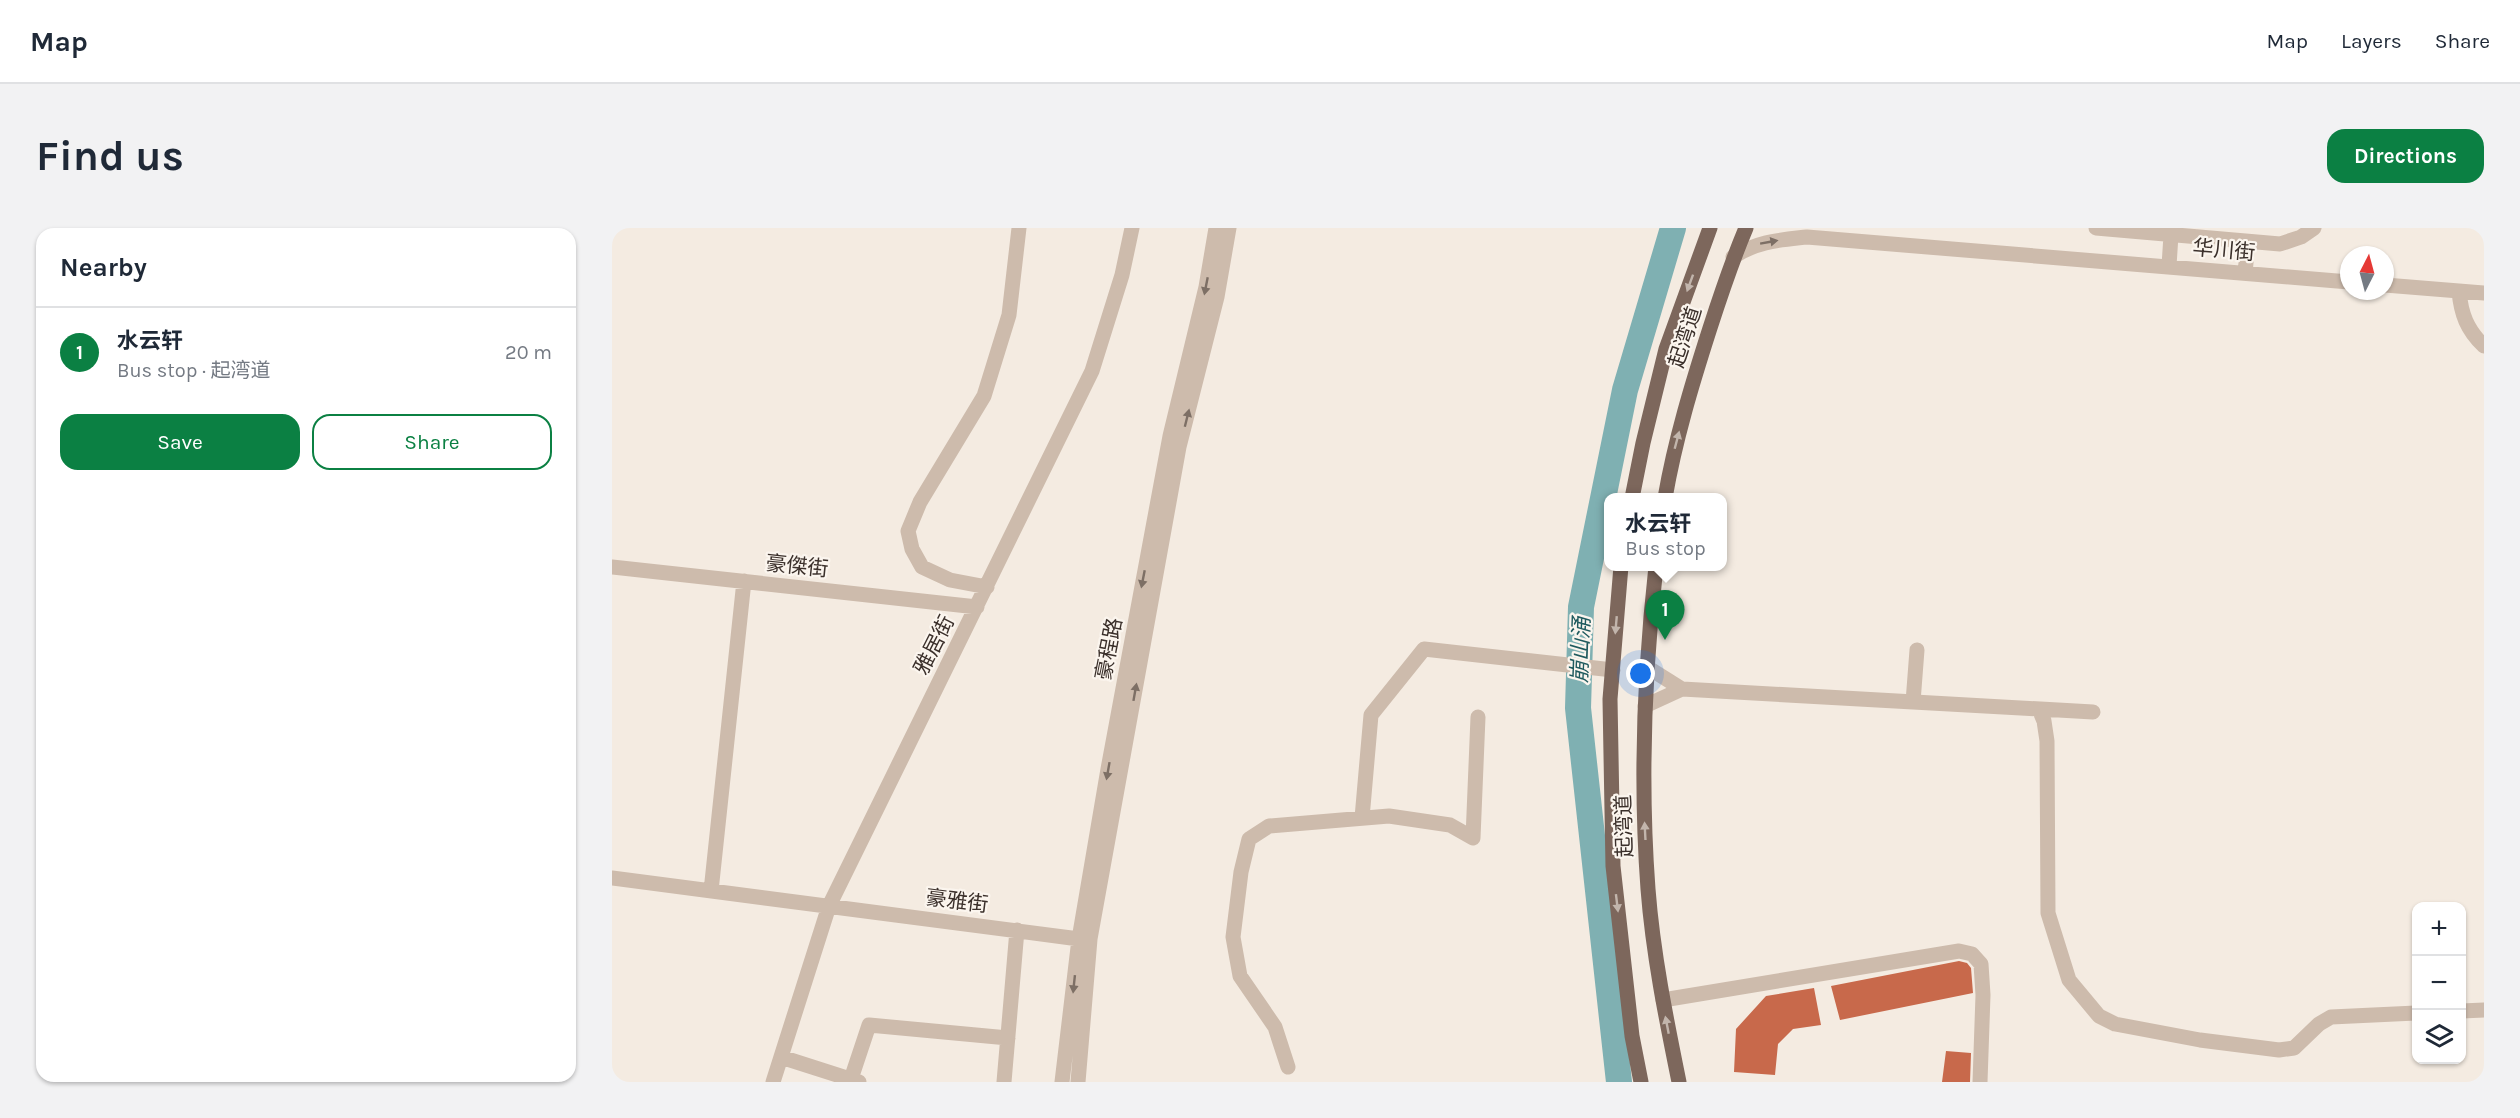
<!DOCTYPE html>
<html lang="en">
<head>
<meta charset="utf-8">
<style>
  body { margin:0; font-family:Karla,"Noto Sans SC",sans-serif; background:#f2f2f3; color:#1f2937 }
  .controls { position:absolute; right:18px; bottom:18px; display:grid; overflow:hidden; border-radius:12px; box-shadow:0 2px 4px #0004 }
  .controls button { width:54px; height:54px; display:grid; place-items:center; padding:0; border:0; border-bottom:2px solid #e0e1e3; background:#fff; color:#1f2937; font:30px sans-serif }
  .compass { position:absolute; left:1728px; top:18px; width:54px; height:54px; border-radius:50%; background:#fff; box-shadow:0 2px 4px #0004; rotate:6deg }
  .you { position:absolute; left:1029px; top:446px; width:21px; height:21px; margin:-15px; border:4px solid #fff; border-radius:50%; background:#1a73e8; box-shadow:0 0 0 9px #1a73e833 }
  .badge { display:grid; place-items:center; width:39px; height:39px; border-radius:50%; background:#0b8043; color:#fff; font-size:20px; font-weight:700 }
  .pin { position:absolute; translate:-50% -50px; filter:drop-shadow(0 2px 3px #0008) }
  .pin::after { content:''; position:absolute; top:32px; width:21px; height:18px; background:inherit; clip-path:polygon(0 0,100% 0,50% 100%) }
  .popup { position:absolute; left:992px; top:265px; width:123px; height:78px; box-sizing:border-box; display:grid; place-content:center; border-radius:12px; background:#fff; filter:drop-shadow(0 2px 4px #0005); font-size:20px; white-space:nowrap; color:#747a83 }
  .popup b { font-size:22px; color:#1f2937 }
  .popup::after { content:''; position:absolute; left:50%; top:100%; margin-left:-12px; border:12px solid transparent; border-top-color:#fff }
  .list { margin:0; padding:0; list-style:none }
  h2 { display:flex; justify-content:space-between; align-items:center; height:78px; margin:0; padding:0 24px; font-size:26px }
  h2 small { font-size:20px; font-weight:400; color:#747a83 }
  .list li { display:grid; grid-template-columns:39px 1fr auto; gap:18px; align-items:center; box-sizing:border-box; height:90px; padding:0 24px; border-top:2px solid #e0e1e3 }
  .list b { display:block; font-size:22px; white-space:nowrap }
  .list p { margin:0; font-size:20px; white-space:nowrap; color:#747a83 }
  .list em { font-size:20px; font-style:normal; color:#747a83 }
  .actions { display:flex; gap:12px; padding:18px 24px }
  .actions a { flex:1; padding:14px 0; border:2px solid #0b8043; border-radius:18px; text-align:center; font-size:21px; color:#0b8043 }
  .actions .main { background:#0b8043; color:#fff }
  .icon { flex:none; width:33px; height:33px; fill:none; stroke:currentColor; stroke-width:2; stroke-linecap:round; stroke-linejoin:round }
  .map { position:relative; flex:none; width:1872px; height:854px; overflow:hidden; border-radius:18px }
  header { display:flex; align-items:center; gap:36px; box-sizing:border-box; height:84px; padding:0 30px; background:#fff; border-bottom:2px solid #e0e1e3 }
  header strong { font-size:28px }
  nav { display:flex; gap:33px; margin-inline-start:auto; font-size:21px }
  .intro { display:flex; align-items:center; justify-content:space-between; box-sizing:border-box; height:144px; padding:0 36px }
  h1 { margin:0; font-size:42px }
  .button { padding:15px 27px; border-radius:18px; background:#0b8043; color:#fff; font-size:21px; font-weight:700 }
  main { display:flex; gap:36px; padding:0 36px }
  aside { flex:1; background:#fff; border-radius:18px; box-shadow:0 2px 4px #0004 }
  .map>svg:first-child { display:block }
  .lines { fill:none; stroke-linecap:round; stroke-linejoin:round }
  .river { stroke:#7fb0b2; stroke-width:26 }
  .building { fill:#c8694b }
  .minor { stroke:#cdbbac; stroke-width:15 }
  .major { stroke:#7d675c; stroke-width:15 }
  .oneway { fill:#7d6f65 }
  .oneway2 { fill:#c2b5ac }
  .labels { text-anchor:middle; stroke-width:4.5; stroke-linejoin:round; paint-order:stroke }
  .street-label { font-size:21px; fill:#3b302b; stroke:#fbf5ee }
  .water-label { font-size:22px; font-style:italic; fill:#1f5a5e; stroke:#fbf5ee }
</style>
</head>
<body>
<header>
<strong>Map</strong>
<nav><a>Map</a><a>Layers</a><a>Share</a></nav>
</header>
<div class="intro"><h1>Find us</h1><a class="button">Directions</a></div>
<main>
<aside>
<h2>Nearby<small></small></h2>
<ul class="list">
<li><span class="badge">1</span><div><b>水云轩</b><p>Bus stop · 起湾道</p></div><em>20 m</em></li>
</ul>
<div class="actions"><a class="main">Save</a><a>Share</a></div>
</aside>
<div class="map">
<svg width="1872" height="854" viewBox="0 0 1872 854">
  <rect width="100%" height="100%" fill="#f4ebe1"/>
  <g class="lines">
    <path class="river" d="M1007,854L966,480L969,379L1013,162L1061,0"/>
  </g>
  <path class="building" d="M1347,733L1355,735L1359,740L1361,765L1228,792L1219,758Z
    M1202,760L1209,797L1181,801L1166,816L1163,847L1122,844L1124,801L1154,768Z
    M1334,823L1359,825L1358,854H1330Z"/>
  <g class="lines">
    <path class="minor" d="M1484,0L1668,16L1689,9L1702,0
      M1121,29C1145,13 1168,12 1195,9L1737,54
      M1557,38L1559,7
      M1633,45L1636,14
      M1773,57L1872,65
      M1847,63C1849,86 1855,102 1872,118
      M0,339L365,379
      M375,359L338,352L310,339L300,321L296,303L308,274L372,168L397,87L407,0
      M1035,439L1070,461
      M1301,474L1305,422
      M1033,478L1070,461L1481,484
      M1427,481L1432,493L1435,513L1436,685L1457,752L1487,788L1503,796L1588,812L1667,822L1682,820L1707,796L1719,789L1804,785
      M750,590L759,487L812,421L1001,442
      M0,650L467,711
      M99,663L132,353
      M1051,772L1347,723L1360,726L1369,736L1371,767L1368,854
      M1850,783L1872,782
      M169,829L247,854
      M676,839L663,799L628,748L621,709L629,644L637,611L657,598L777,588L838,597L861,610L866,489
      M239,851L257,797L396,810
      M161,854L217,678L480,143L510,47L520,0
      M392,854L405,702
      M450,854L467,711L496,541L558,208L594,59L604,0
      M466,854L478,711L567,219L605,69L617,0"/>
    <path class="major" d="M1020,270L1031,215L1054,121L1098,0
      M1053,270C1063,212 1080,156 1098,100C1109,66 1120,33 1134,0
      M1009,338L998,471L1001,638L1020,808L1029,854
      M1044,338C1032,446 1028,553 1036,661C1041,726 1054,790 1067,854"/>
  </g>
  <defs><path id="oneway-solid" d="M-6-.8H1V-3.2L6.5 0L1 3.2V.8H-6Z" transform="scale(1.5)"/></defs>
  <g class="oneway">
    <use href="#oneway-solid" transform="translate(1157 14) rotate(-10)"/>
    <use href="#oneway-solid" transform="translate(594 58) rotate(101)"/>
    <use href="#oneway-solid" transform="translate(575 190) rotate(-76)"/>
    <use href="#oneway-solid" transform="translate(531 351) rotate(101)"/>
    <use href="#oneway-solid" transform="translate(523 464) rotate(-80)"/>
    <use href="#oneway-solid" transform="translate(496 543) rotate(100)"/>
    <use href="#oneway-solid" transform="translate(462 756) rotate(96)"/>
  </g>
  <g class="oneway2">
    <use href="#oneway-solid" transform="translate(1078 55) rotate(110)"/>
    <use href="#oneway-solid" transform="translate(1065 212) rotate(-75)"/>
    <use href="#oneway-solid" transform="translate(1004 397) rotate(95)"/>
    <use href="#oneway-solid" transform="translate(1033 603) rotate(-93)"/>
    <use href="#oneway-solid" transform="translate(1005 675) rotate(83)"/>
    <use href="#oneway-solid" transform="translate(1055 797) rotate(-101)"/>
  </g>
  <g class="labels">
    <g class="street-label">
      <text transform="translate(1612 22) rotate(5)" y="7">华川街</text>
      <text transform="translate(1073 109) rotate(-72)" y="7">起湾道</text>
      <text transform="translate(185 338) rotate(6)" y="7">豪傑街</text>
      <text transform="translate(322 417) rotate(-63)" y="7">雅居街</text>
      <text transform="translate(497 421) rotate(-79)" y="7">豪程路</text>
      <text transform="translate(1012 598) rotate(-92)" y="7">起湾道</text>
      <text transform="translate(345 673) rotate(7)" y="7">豪雅街</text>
    </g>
    <g class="water-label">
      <text transform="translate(968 422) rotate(-88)" y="8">崩山涌</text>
    </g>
  </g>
</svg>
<div class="controls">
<button>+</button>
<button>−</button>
<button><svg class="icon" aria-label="layers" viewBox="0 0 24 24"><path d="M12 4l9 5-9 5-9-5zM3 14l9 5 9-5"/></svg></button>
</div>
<svg class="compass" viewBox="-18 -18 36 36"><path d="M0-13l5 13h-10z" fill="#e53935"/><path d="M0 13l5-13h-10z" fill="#747a83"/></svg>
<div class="you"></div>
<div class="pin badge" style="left:1053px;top:412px">1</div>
<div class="popup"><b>水云轩</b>Bus stop</div>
</div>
</main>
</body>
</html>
